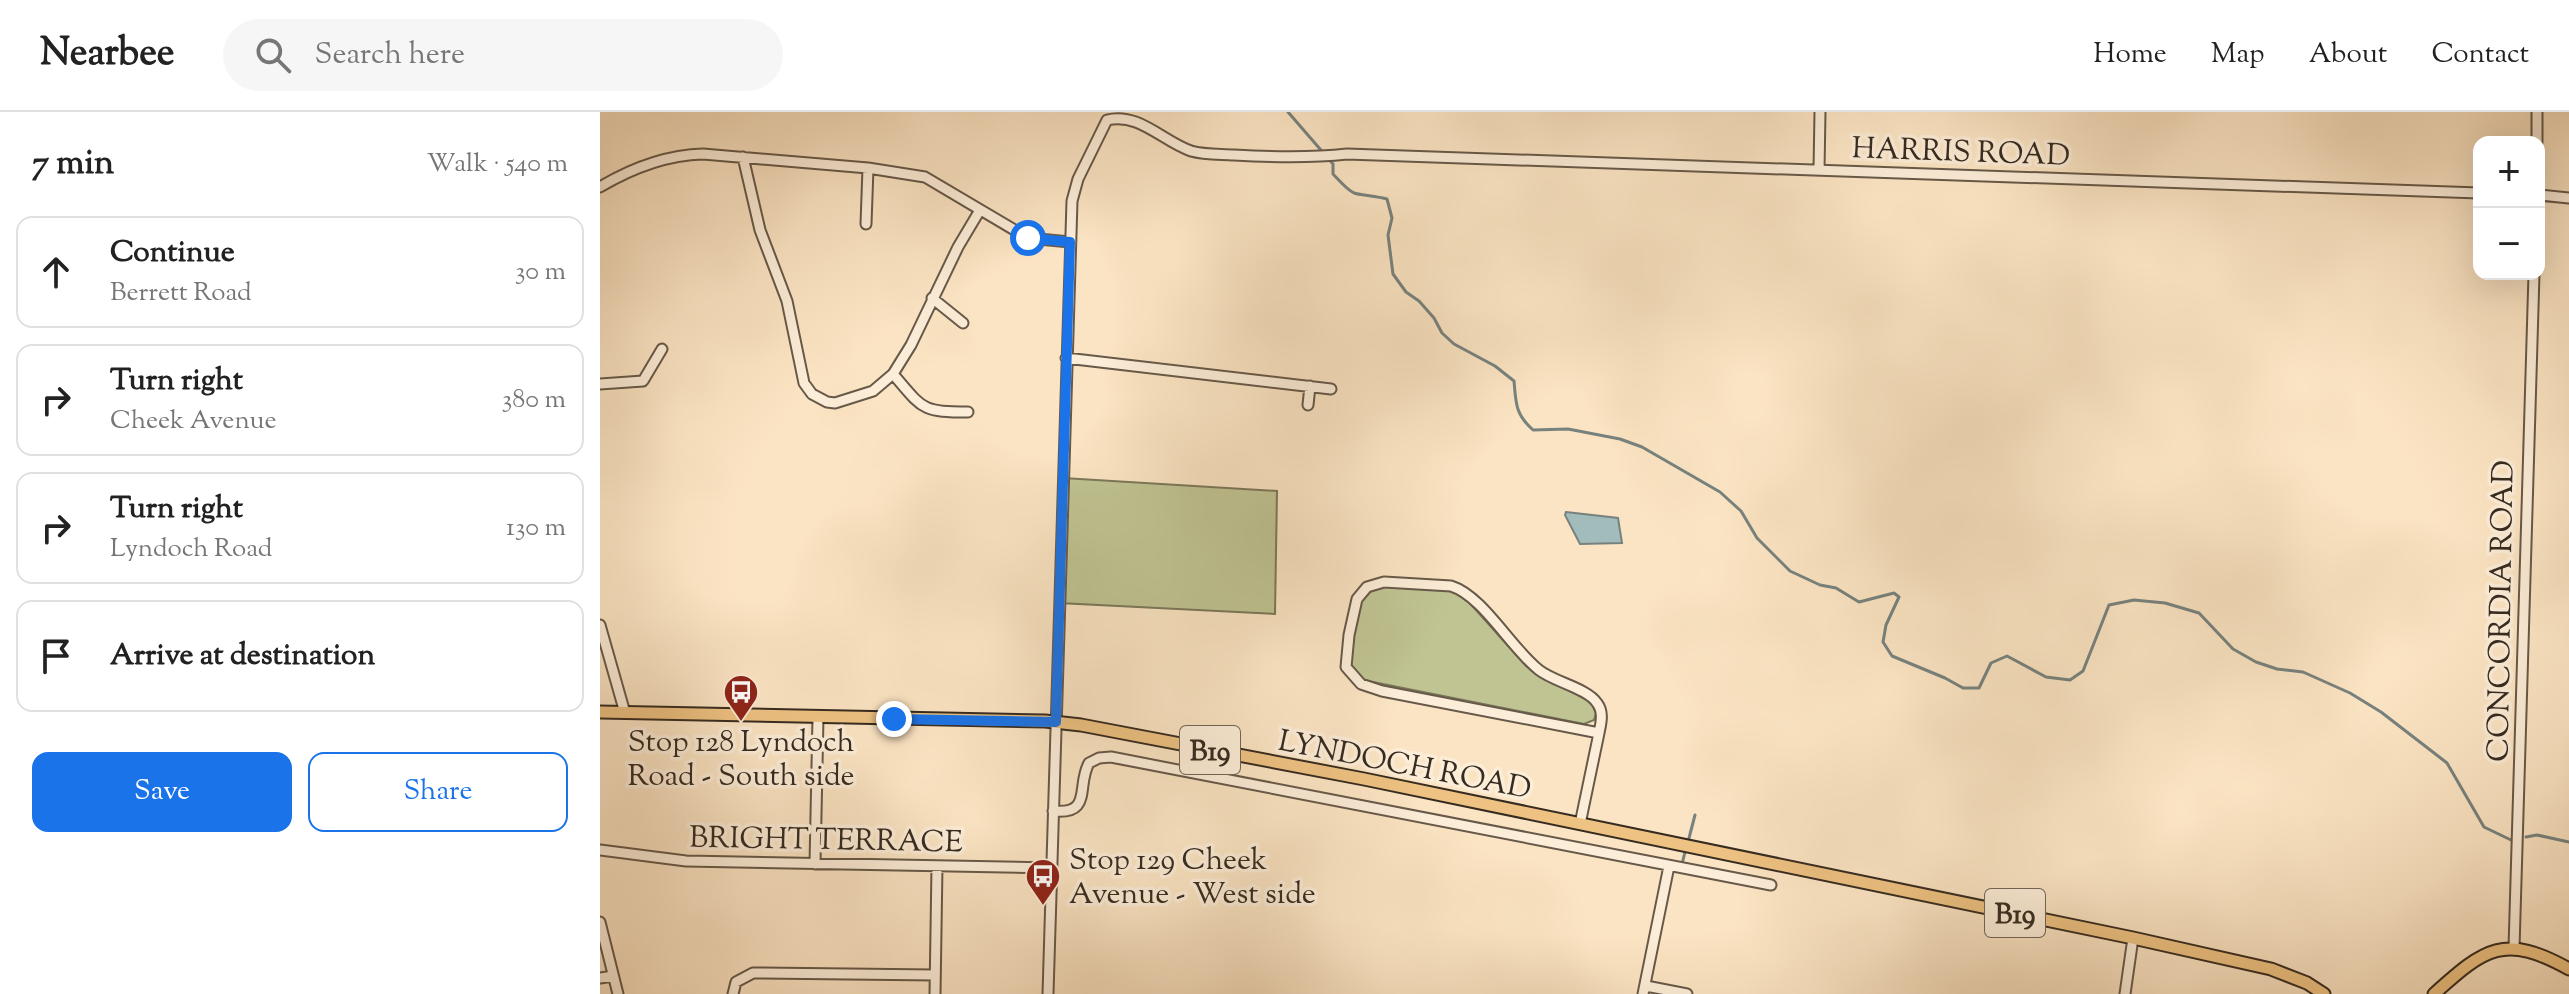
<!DOCTYPE html>
<html lang="en">
<head>
<meta charset="utf-8">
<style>
  body { margin:0; font-family:"Sorts Mill Goudy",serif; background:#f6f6f6; color:#222 }
  .controls { position:absolute; right:24px; top:24px; display:grid; overflow:hidden; border-radius:16px; box-shadow:0 8px 32px #0002 }
  .controls button { width:72px; height:72px; display:grid; place-items:center; padding:0; border:0; border-bottom:2px solid #e0e0e0; background:#fff; color:#222; font:40px sans-serif }
  .stop { position:absolute; width:24px; height:24px; margin:-18px; border:6px solid #1a73e8; border-radius:50%; background:#fff }
  .stop.end { background:#1a73e8; border-color:#fff; box-shadow:0 2px 8px #0008 }
  .list { margin:0; padding:0; list-style:none }
  h2 { display:flex; justify-content:space-between; align-items:center; height:104px; margin:0; padding:0 32px; font-size:34px }
  h2 small { font-size:26px; font-weight:400; color:#767676 }
  .list li { display:grid; grid-template-columns:52px 1fr auto; gap:24px; align-items:center; box-sizing:border-box; height:112px; margin:0 16px 16px; padding:0 16px; border:2px solid #e0e0e0; border-radius:16px }
  .list b { display:block; font-size:30px; white-space:nowrap }
  .list p { margin:0; font-size:26px; white-space:nowrap; color:#767676 }
  .list em { font-size:26px; font-style:normal; color:#767676 }
  .actions { display:flex; gap:16px; padding:24px 32px }
  .actions a { flex:1; padding:18px 0; border:2px solid #1a73e8; border-radius:16px; text-align:center; font-size:28px; color:#1a73e8 }
  .actions .main { background:#1a73e8; color:#fff }
  .icon { flex:none; width:44px; height:44px; fill:none; stroke:currentColor; stroke-width:2; stroke-linecap:round; stroke-linejoin:round }
  .map { position:relative; flex:none; width:1969px; height:882px; overflow:hidden }
  header { display:flex; align-items:center; gap:48px; box-sizing:border-box; height:112px; padding:0 40px; background:#fff; border-bottom:2px solid #e0e0e0 }
  header strong { font-size:38px }
  nav { display:flex; gap:44px; margin-inline-start:auto; font-size:28px }
  .search { width:560px; height:72px; background:#f6f6f6; display:flex; align-items:center; gap:20px; box-sizing:border-box; padding:0 28px; border-radius:44px; color:#767676; font-size:30px }
  main { display:flex }
  aside { flex:1; background:#fff }
  .map>svg:first-child { display:block }
  .green { fill:#c0c493; stroke:#7b785a; stroke-width:2 }
  .water { fill:#a2bcbc; stroke:#77827e; stroke-width:2 }
  .lines { fill:none; stroke-linecap:round; stroke-linejoin:round }
  .stream { stroke:#77827e; stroke-width:3 }
  .minor-casing { stroke:#675949; stroke-width:13 }
  .major-casing { stroke:#362b20; stroke-width:15 }
  .minor { stroke:#fcedd8; stroke-width:9 }
  .major { stroke:#eec282; stroke-width:11 }
  .route { stroke:#1a73e8; stroke-width:10 }
  .labels { text-anchor:middle; stroke-width:7; stroke-linejoin:round; paint-order:stroke }
  .shield { fill:#fcedd8; stroke:#716557; stroke-width:2 }
  .shield-label { font-size:28px; font-weight:bold; fill:#362b20 }
  .street-label { font-size:30px; fill:#362b20; stroke:#fcedd8 }
  .poi-label { font-size:30px; fill:#362b20; stroke:#fcedd8 }
</style>
</head>
<body>
<header>
<strong>Nearbee</strong>
<div class="search"><svg class="icon" aria-label="search" viewBox="0 0 24 24"><circle cx="10" cy="10" r="6"/><path d="M15 15l6 6"/></svg>Search here</div>
<nav><a>Home</a><a>Map</a><a>About</a><a>Contact</a></nav>
</header>
<main>
<aside>
<h2>7 min<small>Walk · 540 m</small></h2>
<ul class="list">
<li><svg class="icon" aria-label="ahead" viewBox="0 0 24 24"><path d="M12 20V5M6 11l6-6 6 6"/></svg><div><b>Continue</b><p>Berrett Road</p></div><em>30 m</em></li>
<li><svg class="icon" aria-label="right" viewBox="0 0 24 24"><path d="M7 20v-9h11M14 6l5 5-5 5"/></svg><div><b>Turn right</b><p>Cheek Avenue</p></div><em>380 m</em></li>
<li><svg class="icon" aria-label="right" viewBox="0 0 24 24"><path d="M7 20v-9h11M14 6l5 5-5 5"/></svg><div><b>Turn right</b><p>Lyndoch Road</p></div><em>130 m</em></li>
<li><svg class="icon" aria-label="arrive" viewBox="0 0 24 24"><path d="M6 21V4h12l-3 4 3 4H6"/></svg><div><b>Arrive at destination</b></div></li>
</ul>
<div class="actions"><a class="main">Save</a><a>Share</a></div>
</aside>
<div class="map">
<svg width="1969" height="882" viewBox="0 0 1969 882">
  <rect width="100%" height="100%" fill="#fbe4c3"/>
  <filter id="stains"><feTurbulence type="fractalNoise" baseFrequency=".0025" numOctaves="4"/><feColorMatrix values="0 0 0 0 .2 0 0 0 0 .09 0 0 0 0 .02 0 0 0 .5 -.17"/></filter>
  <radialGradient id="worn" r=".72"><stop offset=".6" stop-color="#630" stop-opacity="0"/><stop offset="1" stop-color="#630" stop-opacity=".3"/></radialGradient>
  <path class="green" d="M463,366L677,379L675,502L459,491Z
    M783,474L846,478L855,480L867,488L926,554L938,563L991,590L996,601L994,608L984,612L763,568L755,562L749,547L759,492L773,477Z"/>
  <path class="water" d="M966,400L1018,406L1022,431L980,432L965,403Z"/>
  <g class="lines">
    <path class="stream" d="M688,0L733,52V62C739,68 746,77 754,81C759,83 778,84 787,87L792,106L788,123L793,162L806,180L819,189L834,206L842,221L854,232L895,254L914,269C916,291 915,302 933,318L968,317L1020,327L1042,335L1120,380L1141,399L1157,426L1190,459L1220,473L1236,476L1259,490L1294,481L1299,485L1286,513L1283,530L1292,544L1345,566L1363,576H1379L1391,551L1407,544L1446,565L1470,568L1483,559L1509,493L1534,488L1565,491L1599,501L1633,537L1656,550L1677,557L1703,560L1750,581L1781,600L1847,651L1884,715L1911,728
      M1926,725L1937,723L1969,730
      M1089,726L1095,703
      M1082,752L1085,740"/>
    <g class="minor-casing">
      <path id="minor" d="M1937,30V0
        M143,45L160,118L187,189L204,271L212,282L227,290L235,291L273,279L293,262L311,233L358,135L380,98
        M1219,58L1220,0
        M0,75C32,56 66,43 103,42L268,56L325,65L428,126L470,130
        M1939,83L1969,86
        M266,112L268,56
        M332,186L363,211
        M466,246L731,277
        M293,262C323,297 321,300 368,300
        M0,272L43,269L62,237
        M708,293L710,274
        M0,513L25,601
        M453,699C493,703 476,674 489,651L499,646L511,645L1171,773
        M980,712L999,621C1001,611 1004,600 997,591C987,576 954,570 939,558C910,535 883,484 851,474L784,470L767,475L757,487L749,523L746,555L761,572L782,579L999,621
        M0,738L86,749L451,756
        M215,752L218,605
        M0,810L18,882
        M1914,836L1934,162
        M0,866L13,864
        M1046,874L1087,882
        M133,882L136,870L153,861L335,863
        M335,882L337,754
        M448,882L472,89L478,67L507,8C539,0 562,29 591,39C605,43 620,42 634,43C671,45 710,46 747,42L1879,81
        M1043,882L1069,754
        M1525,882L1533,826"/>
    </g>
    <g class="major-casing">
      <path id="major" d="M0,600L445,609L481,613L764,667L1533,826L1671,857L1707,871L1724,882
        M1834,882C1885,836 1904,821 1969,857"/>
    </g>
    <use href="#minor" class="minor"/>
    <use href="#major" class="major"/>
  </g>
  <g class="lines">
    <path class="route" d="M294,607L456,610L470,130L428,126"/>
  </g>
  <defs>
    <g id="bus-pin" transform="scale(1.8)"><path d="M0 17L-7.5 6A9.5 9.5 0 1 1 7.5 6Z" fill="#8f2418" stroke="#fcedd8"/><path d="M-5-6H5V4H4V6H2V4H-2V6H-4V4H-5ZM-3.5-4V0h7V-4ZM-3.5 1.2v1.5H-2V1.2ZM2 1.2v1.5H3.5V1.2Z" fill="#fff"/></g>
  </defs>
  <g fill-rule="evenodd">
    <use href="#bus-pin" x="141" y="580"/>
    <use href="#bus-pin" x="443" y="764"/>
  </g>
  <g class="labels">
    <g class="shield">
      <rect x="580" y="614" width="60" height="48" rx="6"/>
      <rect x="1385" y="777" width="60" height="48" rx="6"/>
    </g>
    <g class="shield-label">
      <text x="610" y="648">B19</text>
      <text x="1415" y="811">B19</text>
    </g>
    <g class="street-label">
      <text transform="translate(1361 39) rotate(2)" y="10">HARRIS ROAD</text>
      <text transform="translate(1900 499) rotate(-89)" y="10">CONCORDIA ROAD</text>
      <text transform="translate(805 652) rotate(11)" y="10">LYNDOCH ROAD</text>
      <text transform="translate(226 727) rotate(1)" y="10">BRIGHT TERRACE</text>
    </g>
    <g class="poi-label">
      <text x="141" y="639">Stop 128 Lyndoch<tspan x="141" dy="34">Road - South side</tspan></text>
      <text x="469" y="757" text-anchor="start">Stop 129 Cheek<tspan x="469" dy="34">Avenue - West side</tspan></text>
    </g>
  </g>
  <rect width="100%" height="100%" filter="url(#stains)"/>
  <rect width="100%" height="100%" fill="url(#worn)"/>
</svg>
<div class="controls">
<button>+</button>
<button>−</button>
</div>
<div class="stop" style="left:428px;top:126px"></div>
<div class="stop end" style="left:294px;top:607px"></div>
</div>
</main>
</body>
</html>
